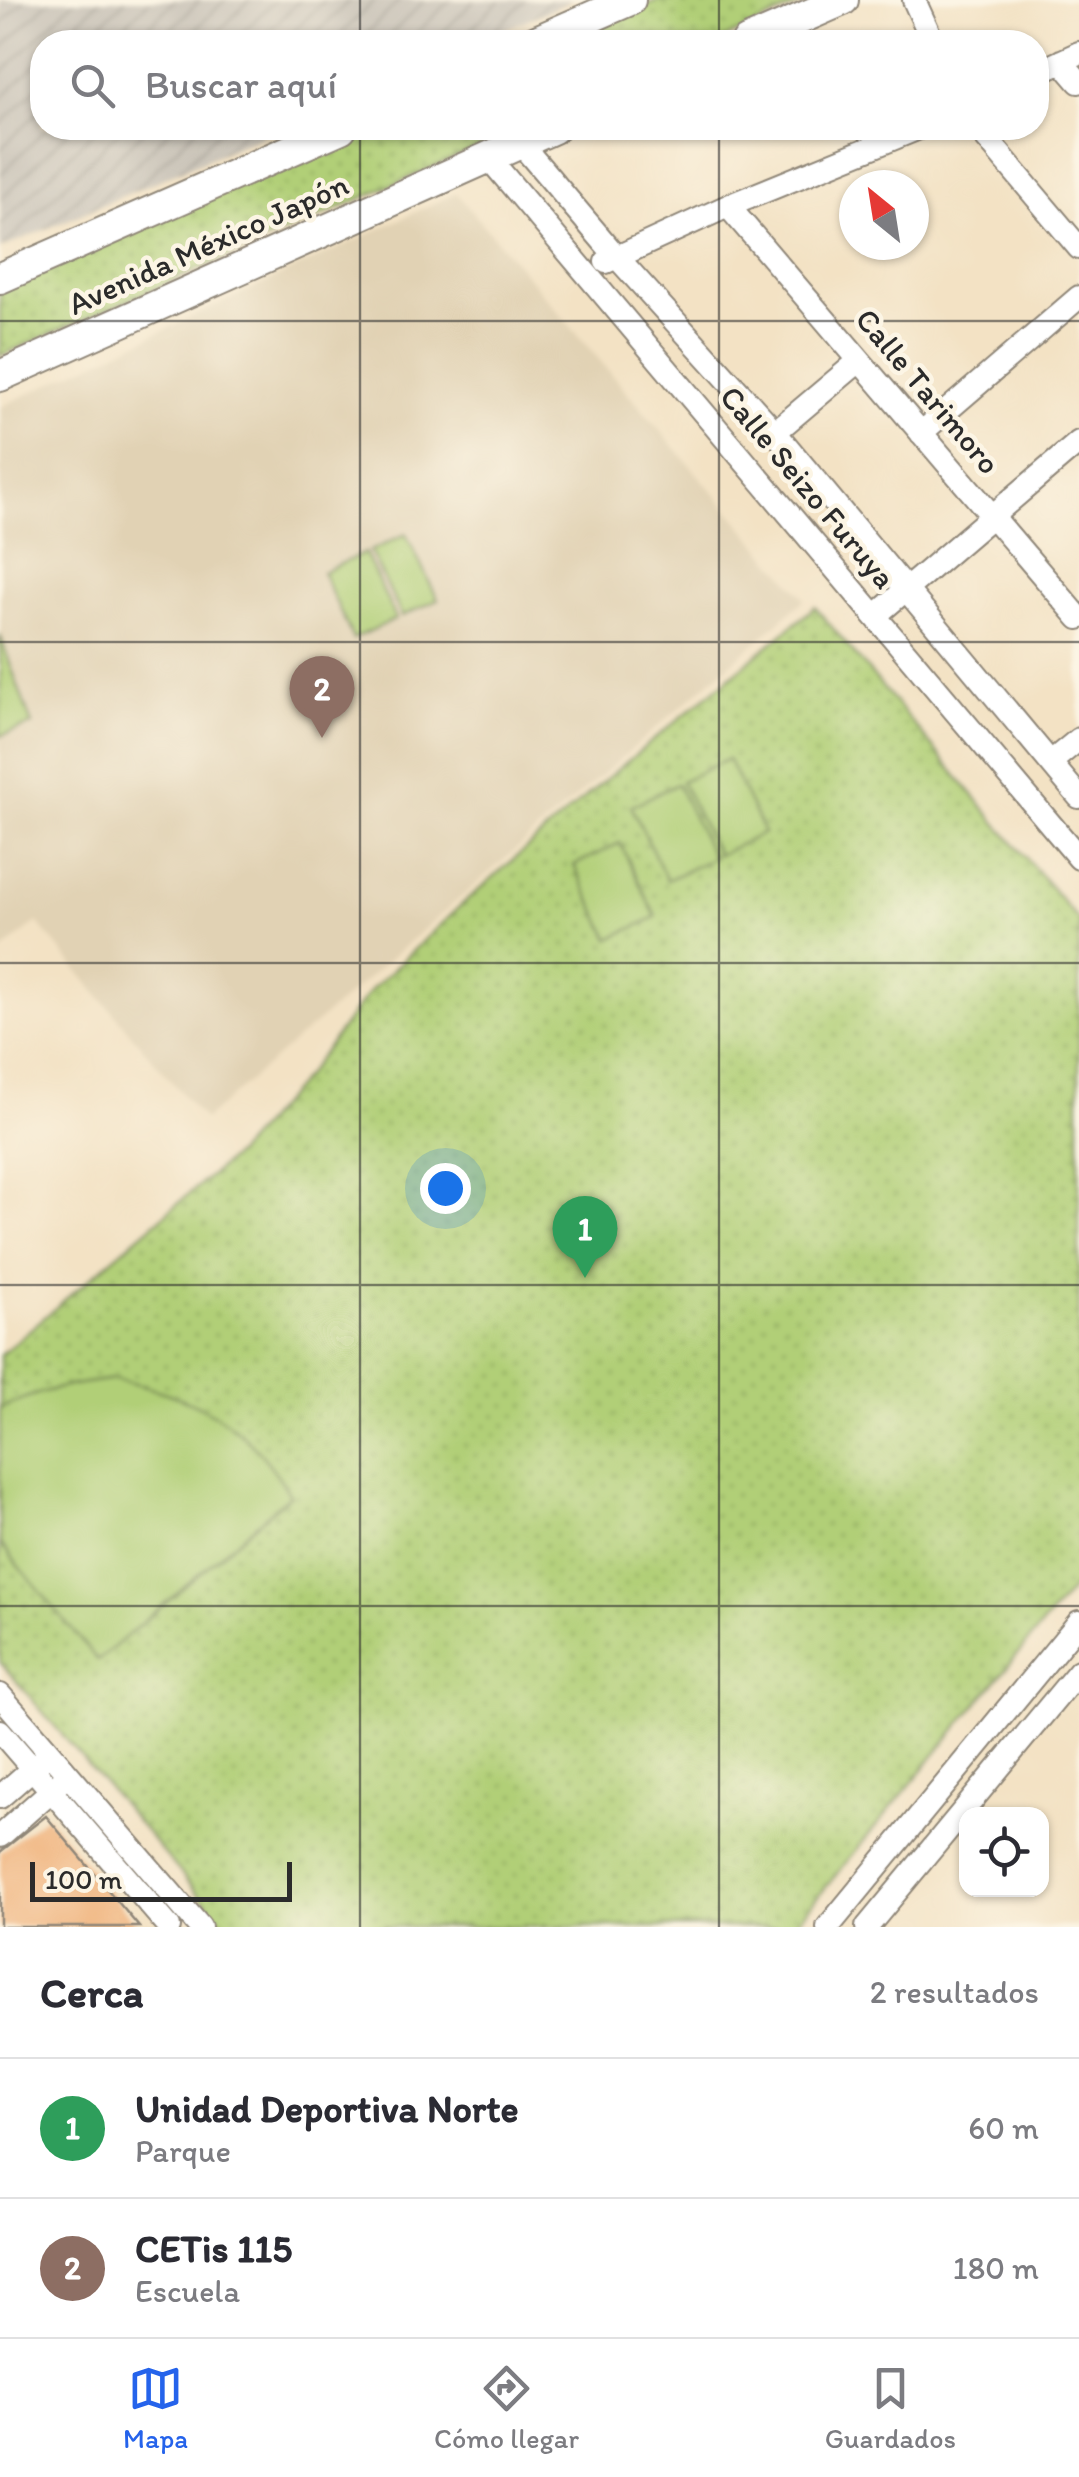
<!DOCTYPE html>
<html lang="es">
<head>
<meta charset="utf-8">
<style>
  body { margin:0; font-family:Itim,sans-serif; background:#f7f7f7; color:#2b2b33 }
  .controls { position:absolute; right:30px; bottom:30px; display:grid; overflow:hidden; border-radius:20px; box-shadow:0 2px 8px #0004 }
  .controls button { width:90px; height:90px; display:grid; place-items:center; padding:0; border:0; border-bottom:2px solid #e1e1e2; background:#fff; color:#2b2b33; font:50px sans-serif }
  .compass { position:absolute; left:839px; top:170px; width:90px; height:90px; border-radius:50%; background:#fff; box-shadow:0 2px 8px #0004; rotate:330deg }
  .scale { position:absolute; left:30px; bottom:25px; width:262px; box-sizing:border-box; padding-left:10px; border:5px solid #2b2b2b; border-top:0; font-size:28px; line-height:35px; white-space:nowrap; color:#2b2b2b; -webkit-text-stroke:8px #fcf5e5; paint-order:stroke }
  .you { position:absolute; left:445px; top:1188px; width:35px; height:35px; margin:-25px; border:8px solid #fff; border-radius:50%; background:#1a73e8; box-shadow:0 0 0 15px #1a73e833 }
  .badge { display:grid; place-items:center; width:65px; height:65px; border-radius:50%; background:#2563eb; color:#fff; font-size:32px; font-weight:700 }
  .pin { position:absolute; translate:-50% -82px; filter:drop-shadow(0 2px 5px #0008) }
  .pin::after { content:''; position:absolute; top:52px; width:35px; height:30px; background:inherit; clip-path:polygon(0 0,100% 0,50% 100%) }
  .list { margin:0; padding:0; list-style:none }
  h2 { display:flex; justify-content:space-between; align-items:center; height:130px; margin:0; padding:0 40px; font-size:42px }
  h2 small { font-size:32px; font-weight:400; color:#7c7c81 }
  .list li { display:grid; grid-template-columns:65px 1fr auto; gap:30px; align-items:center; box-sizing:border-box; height:140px; padding:0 40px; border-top:2px solid #e1e1e2 }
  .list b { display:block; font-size:38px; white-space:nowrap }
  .list p { margin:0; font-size:32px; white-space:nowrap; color:#7c7c81 }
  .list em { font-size:32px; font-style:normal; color:#7c7c81 }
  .icon { flex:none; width:55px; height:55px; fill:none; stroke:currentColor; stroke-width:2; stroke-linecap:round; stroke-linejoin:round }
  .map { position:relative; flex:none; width:1079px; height:1927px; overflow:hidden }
  .search { position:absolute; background:#fff; box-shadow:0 2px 8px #0004; left:30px; right:30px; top:30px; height:110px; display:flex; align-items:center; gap:25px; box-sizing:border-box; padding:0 35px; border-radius:40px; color:#7c7c81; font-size:38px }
  .sheet { height:410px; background:#fff }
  nav { display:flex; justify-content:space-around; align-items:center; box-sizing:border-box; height:140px; border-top:2px solid #e1e1e2; background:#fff; font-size:28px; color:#7c7c81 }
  nav a { display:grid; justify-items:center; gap:5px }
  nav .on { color:#2563eb }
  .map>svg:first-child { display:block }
  .built { fill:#e1d2b4 }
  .industrial { fill:url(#industrial-furrows) }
  .grass { fill:url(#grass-dots); stroke:#6e7d51; stroke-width:2.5 }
  .pitch { fill:#b1cf77; stroke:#6e7d51; stroke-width:2.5 }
  .building { fill:#f0b27b }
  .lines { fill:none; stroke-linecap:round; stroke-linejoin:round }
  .minor-casing { stroke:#8f8678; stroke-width:26 }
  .major-casing { stroke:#8f8678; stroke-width:34 }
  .minor { stroke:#fff; stroke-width:22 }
  .major { stroke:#fff; stroke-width:30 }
  .grid { fill:none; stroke:#2b2b2b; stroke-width:2.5; stroke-opacity:0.55 }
  .labels { text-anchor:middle; stroke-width:9; stroke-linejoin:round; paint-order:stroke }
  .street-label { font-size:32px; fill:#2b2b2b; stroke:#fcf5e5 }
</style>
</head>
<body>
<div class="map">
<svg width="1079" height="1927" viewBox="0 0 1079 1927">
  <defs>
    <pattern id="industrial-furrows" width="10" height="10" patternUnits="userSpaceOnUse" patternTransform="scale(2.5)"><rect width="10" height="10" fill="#c9c3b8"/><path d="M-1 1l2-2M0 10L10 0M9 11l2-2" fill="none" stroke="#ada89e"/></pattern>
    <pattern id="grass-dots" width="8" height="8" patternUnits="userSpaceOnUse" patternTransform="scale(2.5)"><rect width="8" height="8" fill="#b1cf77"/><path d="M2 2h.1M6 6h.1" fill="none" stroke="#98b267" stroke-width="1.8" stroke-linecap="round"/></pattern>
  </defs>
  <rect width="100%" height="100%" fill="#fcf5e5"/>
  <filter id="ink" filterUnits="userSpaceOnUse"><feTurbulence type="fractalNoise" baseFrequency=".01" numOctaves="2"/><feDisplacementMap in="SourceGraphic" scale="20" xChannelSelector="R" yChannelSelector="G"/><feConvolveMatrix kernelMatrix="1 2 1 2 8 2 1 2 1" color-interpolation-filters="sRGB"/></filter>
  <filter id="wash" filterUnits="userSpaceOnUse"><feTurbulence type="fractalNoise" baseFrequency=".0048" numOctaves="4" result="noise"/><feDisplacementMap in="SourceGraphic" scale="40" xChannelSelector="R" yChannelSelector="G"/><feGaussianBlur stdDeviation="2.25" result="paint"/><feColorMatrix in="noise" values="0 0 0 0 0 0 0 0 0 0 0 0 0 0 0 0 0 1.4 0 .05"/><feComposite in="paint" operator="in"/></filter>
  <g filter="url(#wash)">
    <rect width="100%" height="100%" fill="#f3e2c4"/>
    <path class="built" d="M456,193L805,599L204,1120L37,922L0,953V407Z"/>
    <path class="industrial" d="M0,0H573L475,42H42V128H280L0,249Z"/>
    <path class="grass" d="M658,0H811L717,42H559Z
      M365,128H523L0,356V291Z
      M815,607L1079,921V1580L793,1927H227L0,1662V1355L237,1153L307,1074L370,991L459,907L612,774Z"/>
    <path class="pitch" d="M406,534L438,600L402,616L370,551Z
      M365,553L396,619L353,639L322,572Z
      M0,635L32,725L0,736Z
      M728,759L764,833L718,855L681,781Z
      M677,784L713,858L667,880L631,806Z
      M620,843L656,917L610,939L574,865Z
      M115,1379C197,1398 246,1420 290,1495L98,1661L0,1543V1409C38,1390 73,1384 115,1379Z"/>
    <g id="blocks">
      <path class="building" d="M46,1816L139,1927H0V1852Z"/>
    </g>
  </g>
  <g filter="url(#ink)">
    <use href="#blocks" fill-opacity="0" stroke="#8f8678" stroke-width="2.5"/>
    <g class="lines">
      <g class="minor-casing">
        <path id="minor" d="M914,0L933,42
          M1061,61L1079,82
          M1036,73L1079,53
          M978,128L1079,248
          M520,143L615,255L775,432L1079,797
          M488,157L1079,858
          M728,206L1079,618
          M606,262L728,206L919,128
          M775,432L859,361
          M921,433L1079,297
          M875,616L1079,442
          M1051,762L1079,739
          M0,1695L200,1927
          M0,1731L169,1927
          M0,1797L40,1762
          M0,1836L61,1782
          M828,1927L1079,1622
          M867,1927L1079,1671"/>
      </g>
      <g class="major-casing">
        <path id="major" d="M534,42L630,0
          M747,42L843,0
          M0,278L341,128
          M0,376L554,128"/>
      </g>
      <use href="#minor" class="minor"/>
      <use href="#major" class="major"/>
    </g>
  </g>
  <path class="grid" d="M360,0V42M719,0V42M360,128V1927M719,128V1927M0,321H1079M0,642H1079M0,963H1079M0,1285H1079M0,1606H1079"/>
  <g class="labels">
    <g class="street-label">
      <text transform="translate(208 244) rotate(-24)" y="11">Avenida México Japón</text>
      <text transform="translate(928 391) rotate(50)" y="11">Calle Tarimoro</text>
      <text transform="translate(808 487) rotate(50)" y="11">Calle Seizo Furuya</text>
    </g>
  </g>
</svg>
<div class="controls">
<button><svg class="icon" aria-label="locate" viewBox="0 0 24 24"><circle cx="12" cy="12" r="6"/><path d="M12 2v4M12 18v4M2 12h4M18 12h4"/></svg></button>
</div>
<svg class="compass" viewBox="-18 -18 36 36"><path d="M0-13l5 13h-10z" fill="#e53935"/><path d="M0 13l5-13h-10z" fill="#7c7c81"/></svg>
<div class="scale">100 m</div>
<div class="you"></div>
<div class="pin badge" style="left:585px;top:1278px;background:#2e9e5b">1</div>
<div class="pin badge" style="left:322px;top:738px;background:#8d6e63">2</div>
<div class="search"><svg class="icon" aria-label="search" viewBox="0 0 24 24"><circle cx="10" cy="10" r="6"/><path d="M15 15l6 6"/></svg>Buscar aquí</div>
</div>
<section class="sheet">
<h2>Cerca<small>2 resultados</small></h2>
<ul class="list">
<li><span class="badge" style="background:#2e9e5b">1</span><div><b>Unidad Deportiva Norte</b><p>Parque</p></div><em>60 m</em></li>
<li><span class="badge" style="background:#8d6e63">2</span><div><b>CETis 115</b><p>Escuela</p></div><em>180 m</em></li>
</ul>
</section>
<nav>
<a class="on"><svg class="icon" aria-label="map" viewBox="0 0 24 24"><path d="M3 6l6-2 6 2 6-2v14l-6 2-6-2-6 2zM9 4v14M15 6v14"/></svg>Mapa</a>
<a><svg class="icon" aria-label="directions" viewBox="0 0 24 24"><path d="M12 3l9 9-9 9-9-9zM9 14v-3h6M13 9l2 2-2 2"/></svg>Cómo llegar</a>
<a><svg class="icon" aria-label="saved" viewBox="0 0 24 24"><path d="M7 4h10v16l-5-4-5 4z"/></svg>Guardados</a>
</nav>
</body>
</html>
